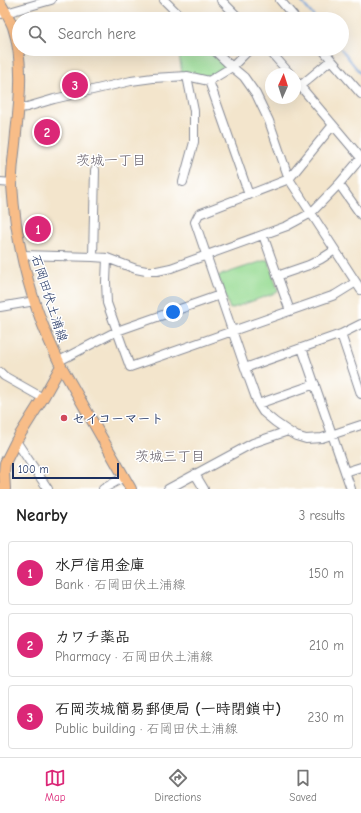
<!DOCTYPE html>
<html lang="en">
<head>
<meta charset="utf-8">
<style>
  body { margin:0; font-family:"Comic Neue","Klee One",sans-serif; background:#f6f6f6; color:#222 }
  .compass { position:absolute; left:265px; top:68px; width:36px; height:36px; border-radius:50%; background:#fff; box-shadow:0 4px 16px #0002; rotate:3deg }
  .scale { position:absolute; left:12px; bottom:10px; width:107px; box-sizing:border-box; padding-left:4px; border:2px solid #1b2f5e; border-top:0; font-size:11px; line-height:14px; white-space:nowrap; color:#1b2f5e; -webkit-text-stroke:3px #fff; paint-order:stroke }
  .you { position:absolute; left:173px; top:312px; width:14px; height:14px; margin:-10px; border:3px solid #fff; border-radius:50%; background:#1a73e8; box-shadow:0 0 0 6px #1a73e833 }
  .badge { display:grid; place-items:center; width:26px; height:26px; border-radius:50%; background:#db2777; color:#fff; font-size:13px; font-weight:700 }
  .pin { position:absolute; translate:-50% -50%; border:2px solid #fff; box-shadow:0 1px 4px #0006 }
  .list { margin:0; padding:0; list-style:none }
  h2 { display:flex; justify-content:space-between; align-items:center; height:52px; margin:0; padding:0 16px; font-size:17px }
  h2 small { font-size:13px; font-weight:400; color:#767676 }
  .list li { display:grid; grid-template-columns:26px 1fr auto; gap:12px; align-items:center; box-sizing:border-box; height:64px; margin:0 8px 8px; padding:0 8px; border:1px solid #e0e0e0; border-radius:4px }
  .list b { display:block; font-size:15px; white-space:nowrap }
  .list p { margin:0; font-size:13px; white-space:nowrap; color:#767676 }
  .list em { font-size:13px; font-style:normal; color:#767676 }
  .icon { flex:none; width:22px; height:22px; fill:none; stroke:currentColor; stroke-width:2; stroke-linecap:round; stroke-linejoin:round }
  .map { position:relative; flex:none; width:361px; height:489px; overflow:hidden }
  .search { position:absolute; background:#fff; box-shadow:0 4px 16px #0002; left:12px; right:12px; top:12px; height:44px; display:flex; align-items:center; gap:10px; box-sizing:border-box; padding:0 14px; border-radius:22px; color:#767676; font-size:15px }
  .sheet { height:268px; background:#fff }
  nav { display:flex; justify-content:space-around; align-items:center; box-sizing:border-box; height:56px; border-top:1px solid #e0e0e0; background:#fff; font-size:11px; color:#767676 }
  nav a { display:grid; justify-items:center; gap:2px }
  nav .on { color:#db2777 }
  .map>svg:first-child { display:block }
  .green { fill:#97db93; stroke:#598578 }
  .lines { fill:none; stroke-linecap:round; stroke-linejoin:round }
  .stream { stroke:#6f9fd8; stroke-width:2 }
  .minor-casing { stroke:#878a95; stroke-width:10 }
  .major-casing { stroke:#878a95; stroke-width:12 }
  .minor { stroke:#fff; stroke-width:8 }
  .major { stroke:#f8bd88; stroke-width:10 }
  .poi-dot { fill:#d1495b; stroke:#fff; stroke-width:1.5 }
  .labels { text-anchor:middle; stroke-width:3; stroke-linejoin:round; paint-order:stroke }
  .street-label { font-size:13px; fill:#1b2f5e; stroke:#fff }
  .poi-label { font-size:13px; font-weight:bold; fill:#1b2f5e; stroke:#fff; text-anchor:start }
  .neighbourhood-label { font-size:14px; fill:#625b66; stroke:#fff }
</style>
</head>
<body>
<div class="map">
<svg width="361" height="489" viewBox="0 0 361 489">
  <rect width="100%" height="100%" fill="#fff"/>
  <filter id="ink" filterUnits="userSpaceOnUse"><feTurbulence type="fractalNoise" baseFrequency=".025" numOctaves="2"/><feDisplacementMap in="SourceGraphic" scale="8" xChannelSelector="R" yChannelSelector="G"/><feConvolveMatrix kernelMatrix="1 2 1 2 8 2 1 2 1" color-interpolation-filters="sRGB"/></filter>
  <filter id="wash" filterUnits="userSpaceOnUse"><feTurbulence type="fractalNoise" baseFrequency=".012" numOctaves="4" result="noise"/><feDisplacementMap in="SourceGraphic" scale="16" xChannelSelector="R" yChannelSelector="G"/><feGaussianBlur stdDeviation="0.9" result="paint"/><feColorMatrix in="noise" values="0 0 0 0 0 0 0 0 0 0 0 0 0 0 0 0 0 1.4 0 .05"/><feComposite in="paint" operator="in"/></filter>
  <g filter="url(#wash)">
    <rect width="100%" height="100%" fill="#f3e5cc"/>
    <path class="green" d="M178,49H208L224,65V68L209,77L182,73Z
      M266,260H268L278,290V292L230,309L218,276Z"/>
    <g class="lines">
      <path class="stream" d="M300,0L316,19
        M341,49L361,74"/>
    </g>
  </g>
  <g filter="url(#ink)">
    <g class="lines">
      <g class="minor-casing">
        <path id="minor" d="M164,0L183,19
          M221,0L240,19
          M280,0L296,19
          M0,14L6,13L51,0
          M213,49L232,67L244,77L256,94L269,121L289,179L361,290
          M268,49L290,74
          M322,49L361,94
          M295,80L361,158
          M209,81L249,195
          M300,86L331,60
          M19,108L27,107L54,99L131,81L153,78L187,76L209,81L232,67L250,49
          M333,125L289,179L199,214L195,222L245,368L258,404L263,412L275,422L288,431L296,436L306,439L322,438L361,425
          M0,182L12,183
          M183,182L194,142V111L187,76
          M339,184L361,215
          M263,235L290,311
          M22,255L93,257L107,258L136,269L146,271H157L171,268L287,226L311,213L339,184L361,158
          M93,257L95,170
          M107,258L106,282L107,303L130,367L335,295L356,282
          M277,276L309,265L321,259L335,250
          M0,307L35,301
          M341,334L361,394
          M302,348L351,489
          M59,361L117,331L220,295
          M245,368L341,334L361,324
          M0,372L4,376L43,398
          M258,404L315,384
          M16,441L48,489
          M345,472L361,467
          M195,474L204,489
          M103,489L124,477
          M168,489L253,443L288,431"/>
      </g>
      <g class="major-casing">
        <path id="major" d="M0,3C5,11 10,19 13,27C24,60 20,100 16,133C15,150 11,168 12,185C16,248 33,310 61,366L131,489
          M5,489L4,472L5,463L16,441L43,398L61,366"/>
      </g>
      <use href="#minor" class="minor"/>
      <use href="#major" class="major"/>
    </g>
  </g>
  <circle class="poi-dot" cx="64" cy="418" r="4"/>
  <g class="labels">
    <g class="street-label">
      <text transform="translate(50 298) rotate(72)" y="5">石岡田伏土浦線</text>
    </g>
    <g class="poi-label">
      <text x="72" y="423">セイコーマート</text>
    </g>
    <g class="neighbourhood-label">
      <text x="111" y="165">茨城一丁目</text>
      <text x="170" y="461">茨城三丁目</text>
    </g>
  </g>
</svg>
<svg class="compass" viewBox="-18 -18 36 36"><path d="M0-13l5 13h-10z" fill="#e53935"/><path d="M0 13l5-13h-10z" fill="#767676"/></svg>
<div class="scale">100 m</div>
<div class="you"></div>
<div class="pin badge" style="left:38px;top:229px">1</div>
<div class="pin badge" style="left:47px;top:132px">2</div>
<div class="pin badge" style="left:75px;top:85px">3</div>
<div class="search"><svg class="icon" aria-label="search" viewBox="0 0 24 24"><circle cx="10" cy="10" r="6"/><path d="M15 15l6 6"/></svg>Search here</div>
</div>
<section class="sheet">
<h2>Nearby<small>3 results</small></h2>
<ul class="list">
<li><span class="badge">1</span><div><b>水戸信用金庫</b><p>Bank · 石岡田伏土浦線</p></div><em>150 m</em></li>
<li><span class="badge">2</span><div><b>カワチ薬品</b><p>Pharmacy · 石岡田伏土浦線</p></div><em>210 m</em></li>
<li><span class="badge">3</span><div><b>石岡茨城簡易郵便局 (一時閉鎖中)</b><p>Public building · 石岡田伏土浦線</p></div><em>230 m</em></li>
</ul>
</section>
<nav>
<a class="on"><svg class="icon" aria-label="map" viewBox="0 0 24 24"><path d="M3 6l6-2 6 2 6-2v14l-6 2-6-2-6 2zM9 4v14M15 6v14"/></svg>Map</a>
<a><svg class="icon" aria-label="directions" viewBox="0 0 24 24"><path d="M12 3l9 9-9 9-9-9zM9 14v-3h6M13 9l2 2-2 2"/></svg>Directions</a>
<a><svg class="icon" aria-label="saved" viewBox="0 0 24 24"><path d="M7 4h10v16l-5-4-5 4z"/></svg>Saved</a>
</nav>
</body>
</html>
